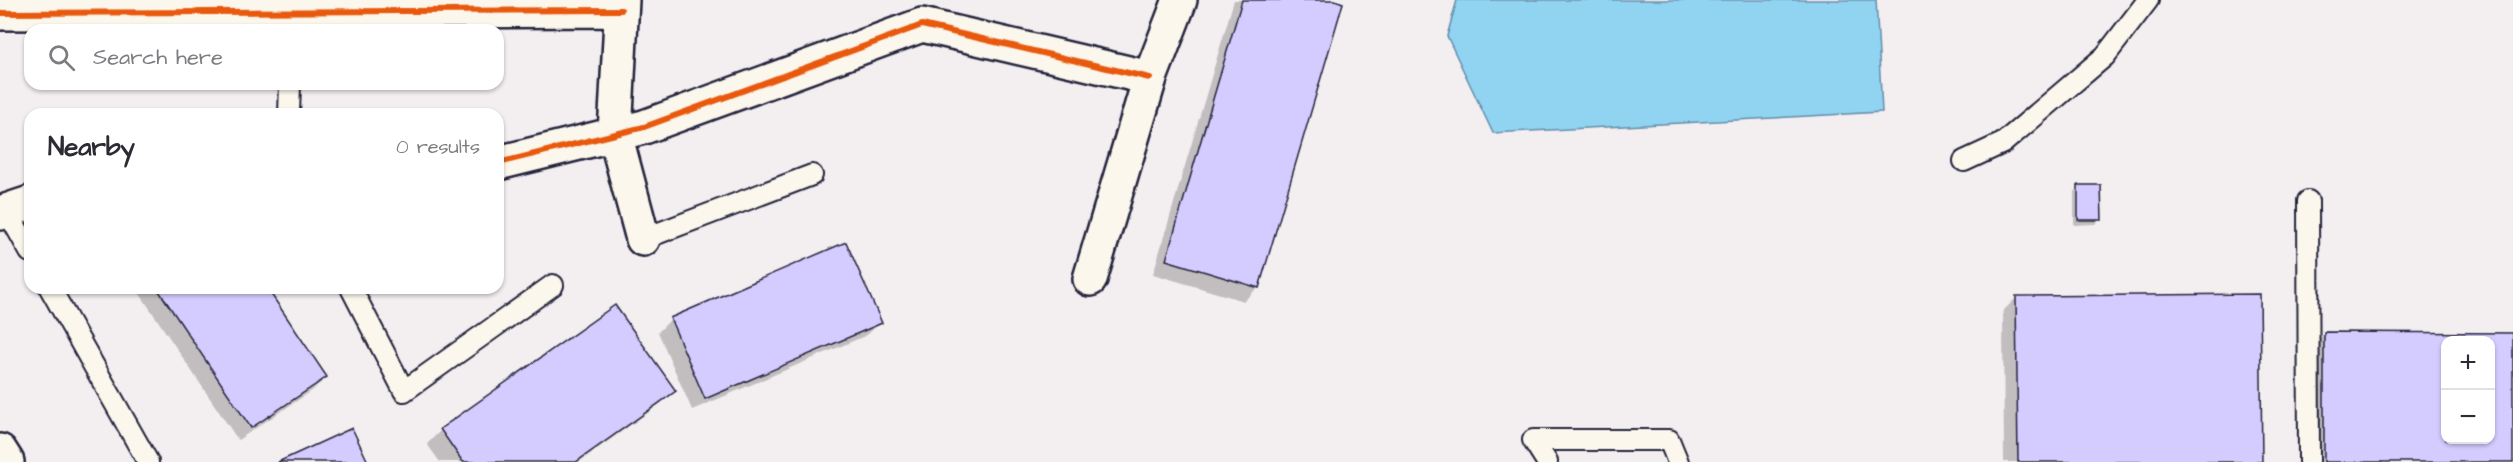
<!DOCTYPE html>
<html lang="en">
<head>
<meta charset="utf-8">
<style>
  body { margin:0; font-family:"Architects Daughter",sans-serif; background:#f7f7f7; color:#2b2b33 }
  .controls { position:absolute; right:18px; bottom:18px; display:grid; overflow:hidden; border-radius:12px; box-shadow:0 2px 4px #0004 }
  .controls button { width:54px; height:54px; display:grid; place-items:center; padding:0; border:0; border-bottom:2px solid #e1e1e2; background:#fff; color:#2b2b33; font:30px sans-serif }
  .list { margin:0; padding:0; list-style:none }
  h2 { display:flex; justify-content:space-between; align-items:center; height:78px; margin:0; padding:0 24px; font-size:26px }
  h2 small { font-size:20px; font-weight:400; color:#7c7c81 }
  .icon { flex:none; width:33px; height:33px; fill:none; stroke:currentColor; stroke-width:2; stroke-linecap:round; stroke-linejoin:round }
  .map { position:relative; flex:none; width:2513px; height:462px; overflow:hidden }
  .search { position:absolute; background:#fff; box-shadow:0 2px 4px #0004; left:24px; top:24px; width:480px; height:66px; display:flex; align-items:center; gap:15px; box-sizing:border-box; padding:0 21px; border-radius:18px; color:#7c7c81; font-size:22px }
  .panel { position:absolute; background:#fff; box-shadow:0 2px 4px #0004; left:24px; top:108px; width:480px; height:186px; border-radius:18px }
  .map>svg:first-child { display:block }
  .water { fill:#90d4f2; stroke:#648da9; stroke-width:1.5 }
  .shadow { fill:#0003; fill-rule:evenodd }
  .building { fill:#d4ccff; stroke:#22223b; stroke-width:1.5; fill-rule:evenodd }
  .lines { fill:none; stroke-linecap:round; stroke-linejoin:round }
  .service-casing { stroke:#22223b; stroke-width:24 }
  .minor-casing { stroke:#22223b; stroke-width:38 }
  .service { stroke:#fbf7ec; stroke-width:20 }
  .minor { stroke:#fbf7ec; stroke-width:33 }
  .cycleway-casing { stroke:#fbf7ec; stroke-width:10 }
  .cycleway { stroke:#e8590c; stroke-width:6 }
</style>
</head>
<body>
<div class="map">
<svg width="2513" height="462" viewBox="0 0 2513 462">
  <rect width="100%" height="100%" fill="#f3eef0"/>
  <filter id="ink" filterUnits="userSpaceOnUse"><feTurbulence type="fractalNoise" baseFrequency=".0167" numOctaves="2"/><feDisplacementMap in="SourceGraphic" scale="12" xChannelSelector="R" yChannelSelector="G"/><feConvolveMatrix kernelMatrix="1 2 1 2 8 2 1 2 1" color-interpolation-filters="sRGB"/></filter>
  <g filter="url(#ink)">
    <path class="water" d="M1457,0H1876L1882,112L1493,133L1447,36Z"/>
    <path class="shadow" d="M1234,0H1329L1258,287L1244,301L1153,274Z
      M2079,186L2101,219L2095,224L2074,225V192Z
      M136,288H265L325,377L313,390L238,440Z
      M2017,297L2260,462H2004L2003,311Z
      M614,307L674,391L660,404L579,462H440L427,444L441,430Z
      M671,319L880,323L867,335L692,410L658,332Z
      M2325,333L2512,334L2511,462H2310L2311,347ZM2446,340H2490V440H2446Z"/>
    <path class="building" d="M1242,0H1335L1343,3L1259,288L1166,260Z
      M2078,185H2101L2102,220H2078Z
      M846,242L882,323L705,399L670,318Z
      M157,288H267L327,377L251,428Z
      M2260,294L2262,462H2018L2016,296Z
      M615,305L676,391L576,462H463L440,429Z
      M2324,332L2513,333V462H2324ZM2446,340H2490V440H2446Z
      M352,428L368,462H278Z"/>
    <g class="lines">
      <g class="service-casing">
        <path id="service" d="M289,114L290,84
          M1964,161L2003,143L2105,56L2148,0
          M2308,201L2309,462
          M6,209L30,252
          M643,239L812,175
          M50,288L148,462
          M351,288L404,391L553,285
          M1547,462L1533,440H1669L1678,462"/>
      </g>
      <g class="minor-casing">
        <path id="minor" d="M622,0L615,134L643,239
          M0,13L621,10
          M498,163L644,127L922,25L1150,78
          M0,213L30,203
          M1090,279L1150,78L1180,0
          M0,451L7,462"/>
      </g>
      <use href="#service" class="service"/>
      <use href="#minor" class="minor"/>
      <g class="cycleway-casing">
        <path id="cycleway" d="M0,13L621,10
          M498,163L644,127L922,25L1150,78"/>
      </g>
      <use href="#cycleway" class="cycleway"/>
    </g>
  </g>
</svg>
<div class="controls">
<button>+</button>
<button>−</button>
</div>
<div class="search"><svg class="icon" aria-label="search" viewBox="0 0 24 24"><circle cx="10" cy="10" r="6"/><path d="M15 15l6 6"/></svg>Search here</div>
<section class="panel">
<h2>Nearby<small>0 results</small></h2>
<ul class="list">
</ul>
</section>
</div>
</body>
</html>
